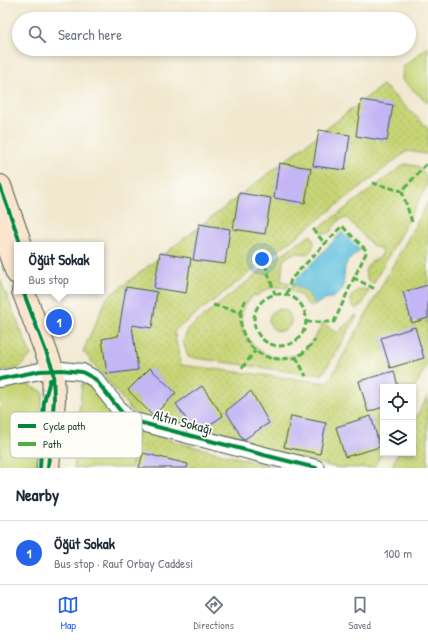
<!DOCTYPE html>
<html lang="en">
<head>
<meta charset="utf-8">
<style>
  body { margin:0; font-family:"Patrick Hand",sans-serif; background:#f2f2f3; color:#1f2937 }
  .controls { position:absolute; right:12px; bottom:12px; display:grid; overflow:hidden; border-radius:0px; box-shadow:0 2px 6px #0003 }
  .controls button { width:36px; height:36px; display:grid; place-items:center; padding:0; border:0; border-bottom:1px solid #e0e1e3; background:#fff; color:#1f2937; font:20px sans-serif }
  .you { position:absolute; left:262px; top:259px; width:14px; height:14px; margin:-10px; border:3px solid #fff; border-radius:50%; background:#1a73e8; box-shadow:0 0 0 6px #1a73e833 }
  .badge { display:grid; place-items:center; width:26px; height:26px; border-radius:50%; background:#2563eb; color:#fff; font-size:13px; font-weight:700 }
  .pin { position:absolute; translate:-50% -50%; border:2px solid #fff; box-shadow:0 1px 4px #0006 }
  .popup { position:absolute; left:14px; top:242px; width:90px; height:52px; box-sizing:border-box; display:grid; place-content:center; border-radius:0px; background:#fff; filter:drop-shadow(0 1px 3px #0005); font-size:13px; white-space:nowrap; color:#747a83 }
  .popup b { font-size:15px; color:#1f2937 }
  .popup::after { content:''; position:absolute; left:50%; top:100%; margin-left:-8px; border:8px solid transparent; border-top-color:#fff }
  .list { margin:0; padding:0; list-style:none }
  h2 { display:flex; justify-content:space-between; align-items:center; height:52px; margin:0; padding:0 16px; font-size:17px }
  h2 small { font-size:13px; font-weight:400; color:#747a83 }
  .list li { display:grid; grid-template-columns:26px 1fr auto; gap:12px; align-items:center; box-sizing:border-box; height:64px; padding:0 16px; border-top:1px solid #e0e1e3 }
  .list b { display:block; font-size:15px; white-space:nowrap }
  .list p { margin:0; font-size:13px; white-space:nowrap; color:#747a83 }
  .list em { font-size:13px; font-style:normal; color:#747a83 }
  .icon { flex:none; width:22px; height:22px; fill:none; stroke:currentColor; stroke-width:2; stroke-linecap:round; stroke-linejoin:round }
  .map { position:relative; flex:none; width:428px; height:468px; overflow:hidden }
  .search { position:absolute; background:#fff; box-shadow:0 2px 6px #0003; left:12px; right:12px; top:12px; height:44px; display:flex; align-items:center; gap:10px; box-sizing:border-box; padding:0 14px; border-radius:22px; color:#747a83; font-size:15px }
  .sheet { height:116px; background:#fff }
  nav { display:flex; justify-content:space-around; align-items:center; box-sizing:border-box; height:56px; border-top:1px solid #e0e1e3; background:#fff; font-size:11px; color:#747a83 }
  nav a { display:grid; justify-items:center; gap:2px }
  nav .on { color:#2563eb }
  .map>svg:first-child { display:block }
  .grass { fill:#c7d475; stroke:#738854 }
  .park { fill:url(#park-dots); stroke:#738854 }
  .water { fill:#60c0de; stroke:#407e89 }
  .building { fill:#c4b6f4 }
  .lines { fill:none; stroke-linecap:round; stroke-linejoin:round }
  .street-casing { stroke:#3e574b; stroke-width:18 }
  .secondary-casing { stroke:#3e574b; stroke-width:24 }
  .street { stroke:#fff; stroke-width:16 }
  .secondary { stroke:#fce5cf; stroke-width:22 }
  .quiet { stroke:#52ad45; stroke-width:3; stroke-dasharray:6 3; stroke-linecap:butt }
  .cycleway-casing { stroke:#fdfcf7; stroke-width:6 }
  .cycleway { stroke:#00873e; stroke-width:4 }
  .labels { text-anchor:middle; stroke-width:3.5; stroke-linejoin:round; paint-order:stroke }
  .street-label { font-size:14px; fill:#1f3d34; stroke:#fdfcf7 }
  .key { fill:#fdfcf7; stroke:#bac3bc; stroke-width:1 }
  .key-label { font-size:11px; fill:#1f3d34 }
</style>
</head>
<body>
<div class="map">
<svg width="428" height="468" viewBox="0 0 428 468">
  <defs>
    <pattern id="park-dots" width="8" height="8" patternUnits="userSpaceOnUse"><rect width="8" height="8" fill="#c7d475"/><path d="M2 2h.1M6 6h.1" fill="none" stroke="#aab766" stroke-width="1.8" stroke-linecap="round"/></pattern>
  </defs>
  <rect width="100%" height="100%" fill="#fdfcf7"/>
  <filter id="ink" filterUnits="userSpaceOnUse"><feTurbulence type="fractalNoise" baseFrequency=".025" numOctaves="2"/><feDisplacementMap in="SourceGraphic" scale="8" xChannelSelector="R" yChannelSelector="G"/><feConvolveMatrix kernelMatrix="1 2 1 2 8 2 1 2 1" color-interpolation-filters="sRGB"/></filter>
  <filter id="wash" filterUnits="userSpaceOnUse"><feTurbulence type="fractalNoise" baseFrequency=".012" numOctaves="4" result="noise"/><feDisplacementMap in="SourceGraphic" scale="16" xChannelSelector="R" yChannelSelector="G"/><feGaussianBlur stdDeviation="0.9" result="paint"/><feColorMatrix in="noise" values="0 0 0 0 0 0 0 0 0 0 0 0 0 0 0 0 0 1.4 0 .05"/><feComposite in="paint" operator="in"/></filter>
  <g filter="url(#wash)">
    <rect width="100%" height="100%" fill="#f1e8cf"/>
    <path class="grass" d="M428,47V103L402,80L403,67Z
      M364,289L369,291L363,303L356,309C346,299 352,291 364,289Z
      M11,382L24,383L43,392L36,468H0V385Z
      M82,384H87L122,424L139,430L131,468H74Z"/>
    <path class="park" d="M383,85L428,128V153L426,154L407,151L174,331L181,365L328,383L428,202V362L413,391V387H383V450L374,468H338L137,417L83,351L107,298Z
      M405,164L418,166L425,174L427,186L373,284L368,281L365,271C367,268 368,264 371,262C376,259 378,261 382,254L381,249L372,245L347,218L340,219L329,233C325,234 321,233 318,229Z
      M311,235C316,241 314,249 307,254C296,252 291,252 283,261L281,281L290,283L287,288C273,286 268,288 257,296L254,295C249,300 244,305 242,313C238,335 258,356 280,358C282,358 286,356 289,356C292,355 295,355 298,354C308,349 318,333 323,323L337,333L356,315L357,316L323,374H306L188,357L183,342L188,329L283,253Z
      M0,279L31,355L19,368L0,371Z
      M292,284C306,289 309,292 315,305L310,307L301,296L291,290Z
      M269 320a11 11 0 1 1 22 0a11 11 0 1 1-22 0Z
      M428,395V467L427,468H391L398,453H413V424Z
      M139,430L180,443L278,468H131Z"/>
    <path class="water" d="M342,232L360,250L348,261L345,266L343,289L338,294L333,298H327L315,305C309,293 305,289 292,284Z"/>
    <g id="blocks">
      <path class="building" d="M361,100L393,105L387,141L356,136Z
        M319,130L350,135L345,170L313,166Z
        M279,163L311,168L305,203L274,198Z
        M239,193L271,198L265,234L233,229Z
        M199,224L230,229L225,264L193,260Z
        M160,253L191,258L186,293L154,288Z
        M428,285V318L412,323L403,292Z
        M126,287L157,292L152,328L132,325L138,370L107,374L102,339L118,336Z
        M415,327L424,358L390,368L381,338Z
        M150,368L176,393L153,416L128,390Z
        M394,371L398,387H383V407L368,412L359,381Z
        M202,386L223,416L203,429L191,426L176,404Z
        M251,391L269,423L243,440L226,411Z
        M291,416L326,423L320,454L284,447Z
        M371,416L380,447L345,457L336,427Z
        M143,453L188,464L187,468H139Z"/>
    </g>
  </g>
  <g filter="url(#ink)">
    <use href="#blocks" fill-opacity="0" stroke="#3e574b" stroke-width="1"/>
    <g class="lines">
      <g class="street-casing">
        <path id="street" d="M0,379L40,371L62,370L82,372L95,379L127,419L268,456L316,468"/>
      </g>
      <g class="secondary-casing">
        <path id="secondary" d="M0,186L21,245
          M0,228L17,273
          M23,291L53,370L54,400L48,468"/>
      </g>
      <use href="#street" class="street"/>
      <use href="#secondary" class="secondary"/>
      <path class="quiet" d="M372,183L402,191
        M412,222L402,191L428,162
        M313,229L325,244
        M265,264L275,294
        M254 320a26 26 0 1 1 52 0a26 26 0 1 1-52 0Z
        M287,294L291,279L342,226L367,251L354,278L375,289
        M213,305L241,312L246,298
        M241,312C241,316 240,320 241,324C243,344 261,360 281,359C286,358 293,359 297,357C304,353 310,346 315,340
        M306,322H334L354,278
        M296,357L306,376
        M242,368L255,351"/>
      <g class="cycleway-casing">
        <path id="cycleway" d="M0,186L21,245
          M23,291L53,370L54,400L48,468
          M0,379L40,371L62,370L82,372L95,379L127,419L268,456L316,468
          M40,468L44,402L50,380"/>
      </g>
      <use href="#cycleway" class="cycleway"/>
    </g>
  </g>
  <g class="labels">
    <g class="street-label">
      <text transform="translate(183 422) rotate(15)" y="5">Altın Sokağı</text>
    </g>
  </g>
  <rect x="10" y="412" width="132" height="46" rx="6" class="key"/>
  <rect x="18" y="424" width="18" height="4" fill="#00873e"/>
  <rect x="18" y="442" width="18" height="4" fill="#52ad45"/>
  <g class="key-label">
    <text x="43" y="430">Cycle path</text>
    <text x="43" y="448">Path</text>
  </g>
</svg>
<div class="controls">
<button><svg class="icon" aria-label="locate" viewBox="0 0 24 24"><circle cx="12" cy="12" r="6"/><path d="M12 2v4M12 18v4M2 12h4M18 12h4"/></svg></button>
<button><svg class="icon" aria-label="layers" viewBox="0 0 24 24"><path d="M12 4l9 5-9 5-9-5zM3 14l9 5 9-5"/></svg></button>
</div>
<div class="you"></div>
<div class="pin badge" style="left:59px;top:322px">1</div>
<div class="popup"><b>Öğüt Sokak</b>Bus stop</div>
<div class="search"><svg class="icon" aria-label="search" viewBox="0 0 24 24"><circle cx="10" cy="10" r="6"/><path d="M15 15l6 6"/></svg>Search here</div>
</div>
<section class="sheet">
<h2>Nearby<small></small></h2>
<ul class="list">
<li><span class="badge">1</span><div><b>Öğüt Sokak</b><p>Bus stop · Rauf Orbay Caddesi</p></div><em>100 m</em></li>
</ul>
</section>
<nav>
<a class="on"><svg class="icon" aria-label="map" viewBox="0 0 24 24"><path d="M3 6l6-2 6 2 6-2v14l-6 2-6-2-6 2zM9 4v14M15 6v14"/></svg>Map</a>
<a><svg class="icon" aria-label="directions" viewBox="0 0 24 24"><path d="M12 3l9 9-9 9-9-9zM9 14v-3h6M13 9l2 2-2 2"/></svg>Directions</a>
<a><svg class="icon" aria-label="saved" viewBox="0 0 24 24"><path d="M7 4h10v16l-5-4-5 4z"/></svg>Saved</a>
</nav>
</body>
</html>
